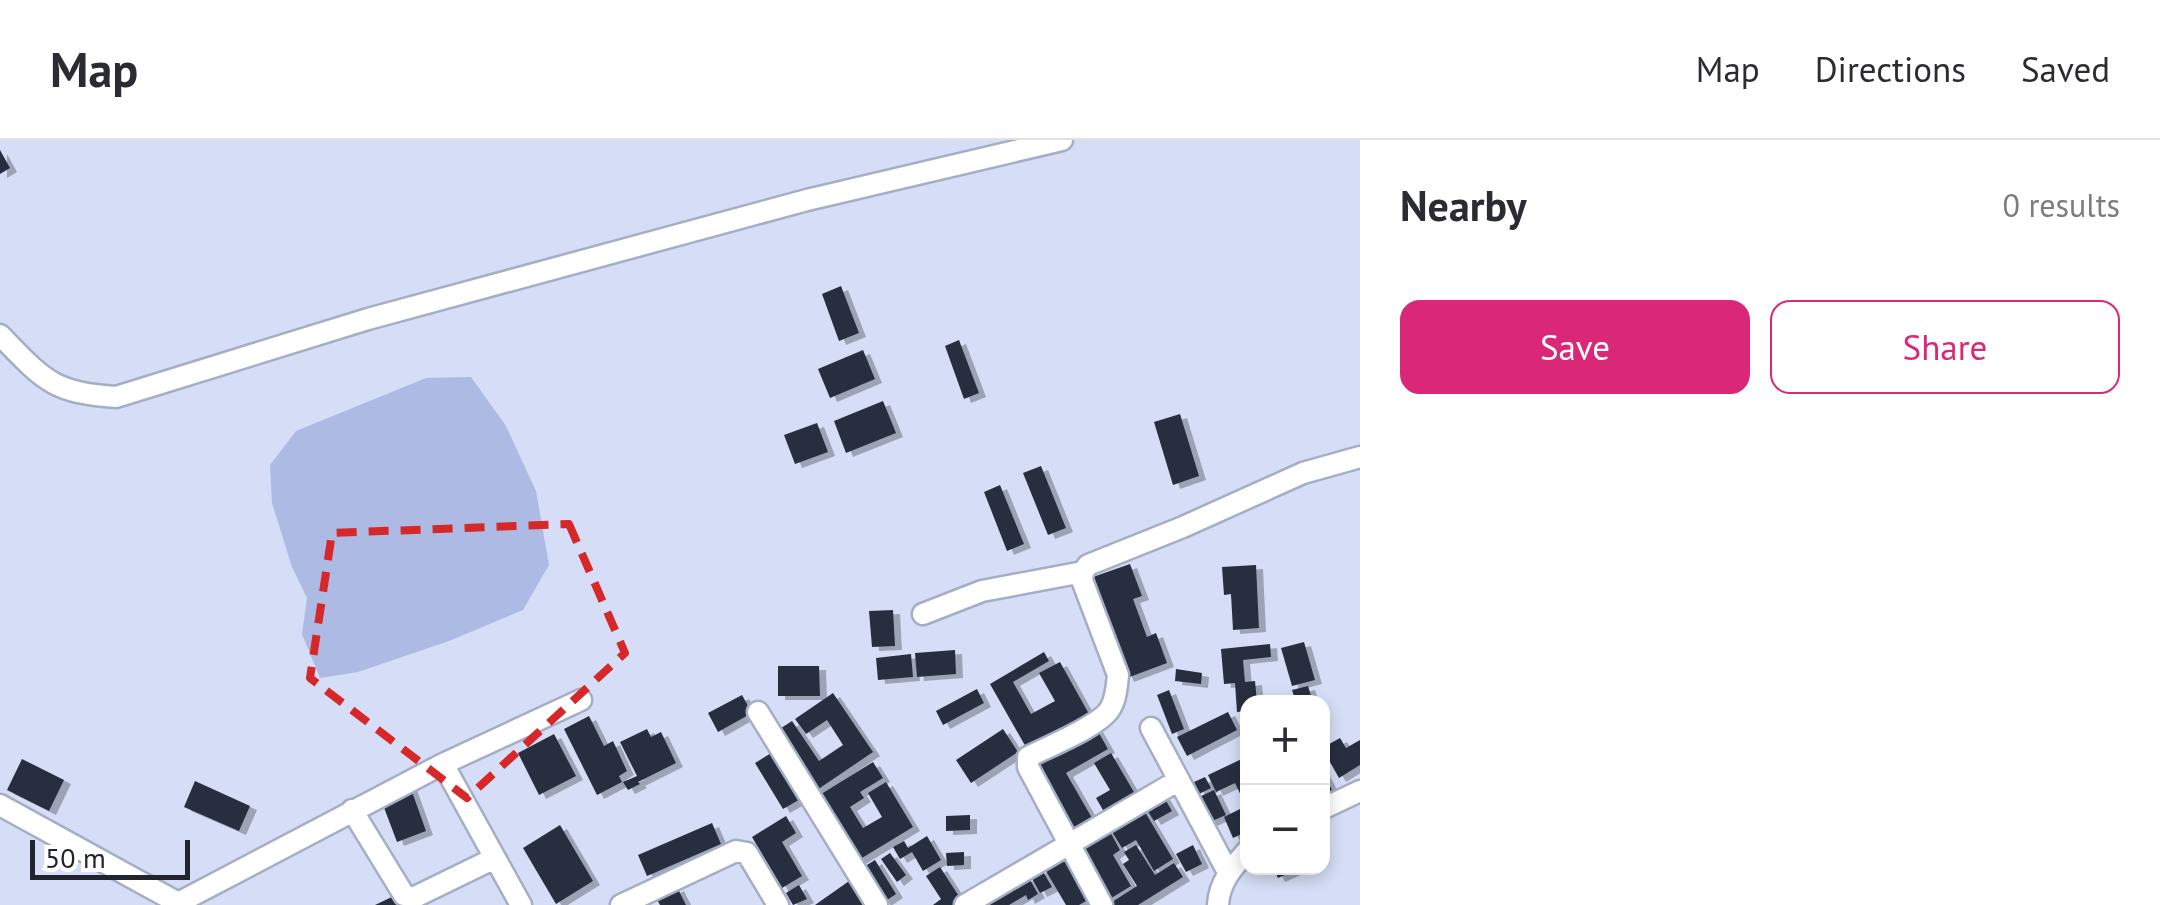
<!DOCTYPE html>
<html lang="en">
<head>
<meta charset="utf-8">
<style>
  body { margin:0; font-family:"PT Sans",sans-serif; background:#f7f7f7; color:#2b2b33 }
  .controls { position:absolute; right:30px; bottom:30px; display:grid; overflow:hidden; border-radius:20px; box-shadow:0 5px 15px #0003 }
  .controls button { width:90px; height:90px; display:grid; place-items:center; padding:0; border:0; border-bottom:2px solid #e1e1e2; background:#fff; color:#2b2b33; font:50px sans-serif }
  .scale { position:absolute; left:30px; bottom:25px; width:160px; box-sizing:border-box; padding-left:10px; border:5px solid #21242d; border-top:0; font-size:28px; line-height:35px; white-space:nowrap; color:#21242d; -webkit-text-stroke:8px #fff; paint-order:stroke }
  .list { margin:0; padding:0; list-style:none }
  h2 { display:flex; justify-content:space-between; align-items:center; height:130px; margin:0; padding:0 40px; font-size:42px }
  h2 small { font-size:32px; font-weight:400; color:#7c7c81 }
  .actions { display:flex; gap:20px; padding:30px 40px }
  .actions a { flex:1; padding:22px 0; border:2px solid #db2777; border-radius:20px; text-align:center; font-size:35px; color:#db2777 }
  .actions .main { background:#db2777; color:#fff }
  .map { position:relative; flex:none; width:1360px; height:765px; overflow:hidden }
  header { display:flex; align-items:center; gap:60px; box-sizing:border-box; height:140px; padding:0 50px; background:#fff; border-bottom:2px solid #e1e1e2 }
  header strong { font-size:48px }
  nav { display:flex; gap:55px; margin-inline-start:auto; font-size:35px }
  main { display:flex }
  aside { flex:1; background:#fff }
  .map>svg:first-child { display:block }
  .green { fill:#adbbe4 }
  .building { fill:#282e41; filter:url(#shadow) }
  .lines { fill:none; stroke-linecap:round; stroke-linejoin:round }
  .street-casing { stroke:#a6aec5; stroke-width:25 }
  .street { stroke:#fff; stroke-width:20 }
  .marked { fill:none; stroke:#d62828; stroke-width:8; stroke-dasharray:20 12; stroke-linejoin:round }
</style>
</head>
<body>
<header>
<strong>Map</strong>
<nav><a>Map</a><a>Directions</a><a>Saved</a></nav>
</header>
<main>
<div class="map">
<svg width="1360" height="765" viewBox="0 0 1360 765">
  <defs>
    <filter id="shadow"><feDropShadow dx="7" dy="4" stdDeviation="0" flood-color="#0004"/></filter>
  </defs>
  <rect width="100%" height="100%" fill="#d5def6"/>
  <path class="green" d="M471,237L506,286L536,351L549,425L523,470L449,501L358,532L320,538L302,494L307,458L292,427L272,363L270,325L296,291L426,238Z"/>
  <path class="building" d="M0,10L10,28L0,34Z
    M841,146L859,193L839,201L822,154Z
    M959,200L979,253L964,259L945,206Z
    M863,210L875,239L830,258L818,229Z
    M883,261L896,293L846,313L834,281Z
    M1180,274L1199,336L1173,345L1154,282Z
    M817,283L828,312L795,324L784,295Z
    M1041,326L1066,388L1048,395L1023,333Z
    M1000,345L1024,404L1007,411L984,352Z
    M1130,424L1142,456L1133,459L1147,497L1156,493L1167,523L1127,538L1090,438Z
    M1256,425L1259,488L1233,490L1231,454L1224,455L1222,427Z
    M893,470L895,506L872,507L869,471Z
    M1304,502L1315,540L1292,546L1281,508Z
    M1270,504L1271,517L1243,520L1245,542L1255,541L1257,562H1248V571L1237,572L1235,543L1224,544L1221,509Z
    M955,510L956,534L917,537L915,513Z
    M1044,512L1049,521L1013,542L1031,574L1055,561L1039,533L1060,522L1089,574L1027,609L990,544Z
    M911,514L913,537L878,540L876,518Z
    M778,526H819L820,556H778Z
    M1176,529L1202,533L1201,544L1175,541Z
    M1308,546L1313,562H1296L1292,550Z
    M977,549L984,563L943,585L936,571Z
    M1169,550L1184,589L1172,594L1157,555Z
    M833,553L873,612L814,652L775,592L792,581L819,621L843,605L827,580L806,594L795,579Z
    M742,555L752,573L718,592L708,573Z
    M1228,572L1237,590L1187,616L1177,597Z
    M589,576L604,606L613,601L627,631L619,636L622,642L597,655L564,589Z
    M1096,588L1108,609L1066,633L1096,685L1076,696L1035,622Z
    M647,589L651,597L661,592L676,623L638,642L640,644L628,650L623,642L637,636L620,602Z
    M1003,589L1018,612L971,643L956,620Z
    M554,594L576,636L539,655L518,613Z
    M1340,598L1346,608L1360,600V625L1339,638L1322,608Z
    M776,610L804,657L783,669L755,623Z
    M1111,613L1138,659L1107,677L1096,658L1110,650L1094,623Z
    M1246,617L1248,691L1233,698L1224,677L1246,666L1235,643L1216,652L1208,635Z
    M22,619L64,640L49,671L7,650Z
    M873,622L883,638L860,652L864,658L850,667L863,688L882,677L868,653L886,642L913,687L857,721L818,656Z
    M1322,630L1332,650L1322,655Z
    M1205,637L1211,648L1199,654L1194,642Z
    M195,641L250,666L239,691L184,667Z
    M410,646L426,691L397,702L380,657Z
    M1214,650L1226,675L1210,682L1199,657Z
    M1162,654L1172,671L1154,681L1144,665Z
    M1142,667L1173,719L1154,731L1136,700L1122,708L1109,687Z
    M970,675V690L946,691V676Z
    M786,676L796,693L782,702L802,736L782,748L752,697Z
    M712,683L721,704L647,736L638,715Z
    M560,685L593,741L556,764L523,708Z
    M1108,688L1120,710L1113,715L1131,746L1108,760L1077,707Z
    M927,696L941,720L923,731L912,712L900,719L893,707L904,701L908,708Z
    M1136,705L1155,735L1174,723L1183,737L1138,765H1114L1112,762L1137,746L1123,724L1129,720L1124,712Z
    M1193,705L1202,724L1186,732L1176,714Z
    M1070,711L1095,756L1079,765H1066L1043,726Z
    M964,712V725L947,726L946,713Z
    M890,713L906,735L897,742L881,719Z
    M875,720L896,754L884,762L862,728Z
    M940,727L962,761L957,765H933L941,759L926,736Z
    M1041,728L1052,747L1040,753L1030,735Z
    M1273,728H1301L1278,738Z
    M1028,736L1038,754L1028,760L1026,755L1009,765H988L985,761Z
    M852,739L870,765H815Z
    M799,745L807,759L793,765L786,753Z
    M677,747L686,765H660L656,758Z
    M396,755L401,765H375Z"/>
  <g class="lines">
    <g class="street-casing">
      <path id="street" d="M0,195C43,239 52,253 116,257L368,179L807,60L1062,0
        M1083,432L1082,440L1118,535C1117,546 1116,558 1111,567C1103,585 1047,607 1028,617V627L1102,765
        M923,474L982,451L1083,432L1088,425L1183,387L1303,333L1360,317
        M758,572L877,765
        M1151,588L1228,732
        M443,624L581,560
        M0,665L182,765
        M1322,669L1360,651
        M352,670L404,755L415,757L495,718
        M178,763L443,624L521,765
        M621,765L736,711L747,713L778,765
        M965,765L1179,640
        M1218,765C1219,742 1233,727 1248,710"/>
    </g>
    <use href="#street" class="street"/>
  </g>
  <path class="marked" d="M569,384L625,513L467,658L310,538L332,393Z"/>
</svg>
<div class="controls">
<button>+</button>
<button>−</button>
</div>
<div class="scale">50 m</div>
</div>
<aside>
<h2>Nearby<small>0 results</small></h2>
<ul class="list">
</ul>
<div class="actions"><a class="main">Save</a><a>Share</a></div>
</aside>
</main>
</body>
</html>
